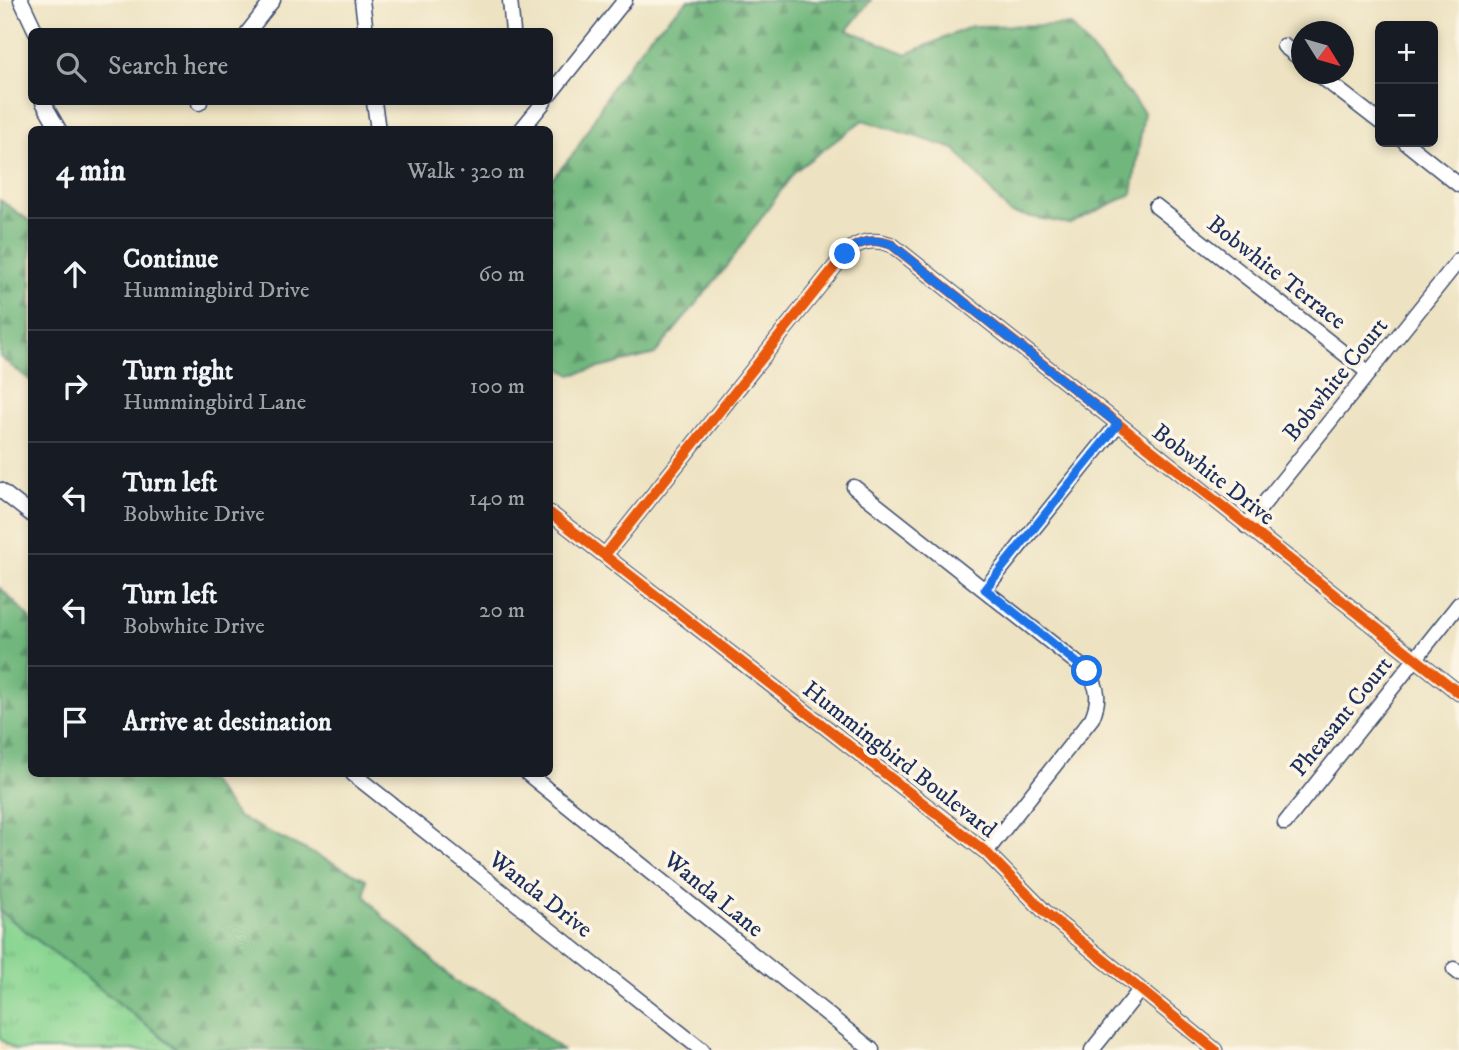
<!DOCTYPE html>
<html lang="en">
<head>
<meta charset="utf-8">
<style>
  body { margin:0; font-family:"IM FELL DW Pica",serif; background:#242831; color:#f1f3f6 }
  .controls { position:absolute; right:21px; top:21px; display:grid; overflow:hidden; border-radius:10px; box-shadow:0 4px 10px #0003 }
  .controls button { width:63px; height:63px; display:grid; place-items:center; padding:0; border:0; border-bottom:2px solid #363941; background:#171b24; color:#f1f3f6; font:35px sans-serif }
  .compass { position:absolute; left:1291px; top:21px; width:63px; height:63px; border-radius:50%; background:#171b24; box-shadow:0 4px 10px #0003; rotate:127deg }
  .stop { position:absolute; width:21px; height:21px; margin:-16px; border:5px solid #1a73e8; border-radius:50%; background:#fff }
  .stop.end { background:#1a73e8; border-color:#fff; box-shadow:0 2px 7px #0008 }
  .list { margin:0; padding:0; list-style:none }
  h2 { display:flex; justify-content:space-between; align-items:center; height:91px; margin:0; padding:0 28px; font-size:30px }
  h2 small { font-size:23px; font-weight:400; color:#9ea1a6 }
  .list li { display:grid; grid-template-columns:46px 1fr auto; gap:21px; align-items:center; box-sizing:border-box; height:112px; padding:0 28px; border-top:2px solid #363941 }
  .list b { display:block; font-size:26px; white-space:nowrap }
  .list p { margin:0; font-size:23px; white-space:nowrap; color:#9ea1a6 }
  .list em { font-size:23px; font-style:normal; color:#9ea1a6 }
  .icon { flex:none; width:38px; height:38px; fill:none; stroke:currentColor; stroke-width:2; stroke-linecap:round; stroke-linejoin:round }
  .map { position:relative; flex:none; width:1459px; height:1050px; overflow:hidden }
  .search { position:absolute; background:#171b24; box-shadow:0 4px 10px #0003; left:28px; top:28px; width:525px; height:77px; display:flex; align-items:center; gap:18px; box-sizing:border-box; padding:0 24px; border-radius:10px; color:#9ea1a6; font-size:26px }
  .panel { position:absolute; background:#171b24; box-shadow:0 4px 10px #0003; left:28px; top:126px; width:525px; height:651px; border-radius:10px }
  .map>svg:first-child { display:block }
  .grass { fill:url(#grass-tufts); stroke:#548278; stroke-width:2 }
  .forest { fill:url(#forest-firs); stroke:#46736e; stroke-width:2 }
  .lines { fill:none; stroke-linecap:round; stroke-linejoin:round }
  .minor-casing { stroke:#3a4a6d; stroke-width:17 }
  .minor { stroke:#fff; stroke-width:14 }
  .cycleway-casing { stroke:#fcf5e5; stroke-width:15 }
  .cycleway { stroke:#e8590c; stroke-width:10 }
  .route { stroke:#1a73e8; stroke-width:9 }
  .labels { text-anchor:middle; stroke-width:7; stroke-linejoin:round; paint-order:stroke }
  .street-label { font-size:24px; fill:#1b2f5e; stroke:#fcf5e5 }
</style>
</head>
<body>
<div class="map">
<svg width="1459" height="1050" viewBox="0 0 1459 1050">
  <defs>
    <pattern id="grass-tufts" width="24" height="20" patternUnits="userSpaceOnUse" patternTransform="scale(1.75)"><rect width="24" height="20" fill="#8cd693"/><path d="M3 7l-1-3M5 7V3M7 7l1-3M15 17l-1-3M17 17v-4M19 17l1-3" fill="none" stroke="#78b881"/></pattern>
    <pattern id="forest-firs" width="22" height="20" patternUnits="userSpaceOnUse" patternTransform="scale(1.75)"><rect width="22" height="20" fill="#71b77d"/><path d="M5 1l3.5 6h-7zM16 11l3.5 6h-7z" fill="#5c956a"/></pattern>
  </defs>
  <rect width="100%" height="100%" fill="#fcf5e5"/>
  <filter id="ink" filterUnits="userSpaceOnUse"><feTurbulence type="fractalNoise" baseFrequency=".0143" numOctaves="2"/><feDisplacementMap in="SourceGraphic" scale="14" xChannelSelector="R" yChannelSelector="G"/><feConvolveMatrix kernelMatrix="1 2 1 2 8 2 1 2 1" color-interpolation-filters="sRGB"/></filter>
  <filter id="wash" filterUnits="userSpaceOnUse"><feTurbulence type="fractalNoise" baseFrequency=".00686" numOctaves="4" result="noise"/><feDisplacementMap in="SourceGraphic" scale="28" xChannelSelector="R" yChannelSelector="G"/><feGaussianBlur stdDeviation="1.57" result="paint"/><feColorMatrix in="noise" values="0 0 0 0 0 0 0 0 0 0 0 0 0 0 0 0 0 1.4 0 .05"/><feComposite in="paint" operator="in"/></filter>
  <g filter="url(#wash)">
    <rect width="100%" height="100%" fill="#ede2c1"/>
    <path class="grass" d="M0,911L179,1050H15L0,1039Z"/>
    <path class="forest" d="M688,0H871L847,30L907,54L972,26L1071,25L1144,112L1132,194L1069,224L1010,213L955,149L863,120L795,171L726,267L655,354L571,375L550,362V181L575,152L612,87L649,37Z
      M0,200L31,222V381L0,357Z
      M0,588L31,619L32,774H204L238,817L366,879L365,896L384,918L413,941L456,983L496,999L562,1050H179L0,911Z"/>
  </g>
  <g filter="url(#ink)">
    <g class="lines">
      <g class="minor-casing">
        <path id="minor" d="M21,0L36,32
          M362,0L366,32
          M510,0L513,32
          M248,32L273,0
          M1284,46L1302,60
          M1318,74L1380,122
          M550,94L625,0
          M43,102L59,130
          M374,102L378,130
          M199,103L200,102
          M521,130L544,102
          M1405,142L1459,185
          M1156,206L1369,373
          M854,487L1087,671C1099,687 1100,700 1092,718L986,852
          M0,490L32,515
          M550,513L986,852L1046,913L1215,1050
          M1246,526L1459,260
          M605,555L845,254C859,240 874,238 892,245L1459,693
          M985,589L1118,424
          M353,774L702,1050
          M528,774L872,1050
          M1285,823L1459,604
          M1454,969L1459,973
          M1092,1050L1140,990"/>
      </g>
      <use href="#minor" class="minor"/>
      <g class="cycleway-casing">
        <path id="cycleway" d="M550,513L986,852L1046,913L1215,1050
          M605,555L845,254C859,240 874,238 892,245L1459,693"/>
      </g>
      <use href="#cycleway" class="cycleway"/>
    </g>
  </g>
  <g class="lines" filter="url(#ink)">
    <path class="route" d="M845,254C859,240 874,238 892,245L1118,424L985,589L1087,671"/>
  </g>
  <g class="labels">
    <g class="street-label">
      <text transform="translate(1277 272) rotate(38)" y="8">Bobwhite Terrace</text>
      <text transform="translate(1335 379) rotate(-51)" y="8">Bobwhite Court</text>
      <text transform="translate(1214 474) rotate(38)" y="8">Bobwhite Drive</text>
      <text transform="translate(1341 716) rotate(-51)" y="8">Pheasant Court</text>
      <text transform="translate(900 759) rotate(38)" y="8">Hummingbird Boulevard</text>
      <text transform="translate(541 894) rotate(38)" y="8">Wanda Drive</text>
      <text transform="translate(714 894) rotate(39)" y="8">Wanda Lane</text>
    </g>
  </g>
</svg>
<div class="controls">
<button>+</button>
<button>−</button>
</div>
<svg class="compass" viewBox="-18 -18 36 36"><path d="M0-13l5 13h-10z" fill="#e53935"/><path d="M0 13l5-13h-10z" fill="#9ea1a6"/></svg>
<div class="stop" style="left:1087px;top:671px"></div>
<div class="stop end" style="left:845px;top:254px"></div>
<div class="search"><svg class="icon" aria-label="search" viewBox="0 0 24 24"><circle cx="10" cy="10" r="6"/><path d="M15 15l6 6"/></svg>Search here</div>
<section class="panel">
<h2>4 min<small>Walk · 320 m</small></h2>
<ul class="list">
<li><svg class="icon" aria-label="ahead" viewBox="0 0 24 24"><path d="M12 20V5M6 11l6-6 6 6"/></svg><div><b>Continue</b><p>Hummingbird Drive</p></div><em>60 m</em></li>
<li><svg class="icon" aria-label="right" viewBox="0 0 24 24"><path d="M7 20v-9h11M14 6l5 5-5 5"/></svg><div><b>Turn right</b><p>Hummingbird Lane</p></div><em>100 m</em></li>
<li><svg class="icon" aria-label="left" viewBox="0 0 24 24"><path d="M17 20v-9H6M10 6l-5 5 5 5"/></svg><div><b>Turn left</b><p>Bobwhite Drive</p></div><em>140 m</em></li>
<li><svg class="icon" aria-label="left" viewBox="0 0 24 24"><path d="M17 20v-9H6M10 6l-5 5 5 5"/></svg><div><b>Turn left</b><p>Bobwhite Drive</p></div><em>20 m</em></li>
<li><svg class="icon" aria-label="arrive" viewBox="0 0 24 24"><path d="M6 21V4h12l-3 4 3 4H6"/></svg><div><b>Arrive at destination</b></div></li>
</ul>
</section>
</div>
</body>
</html>
